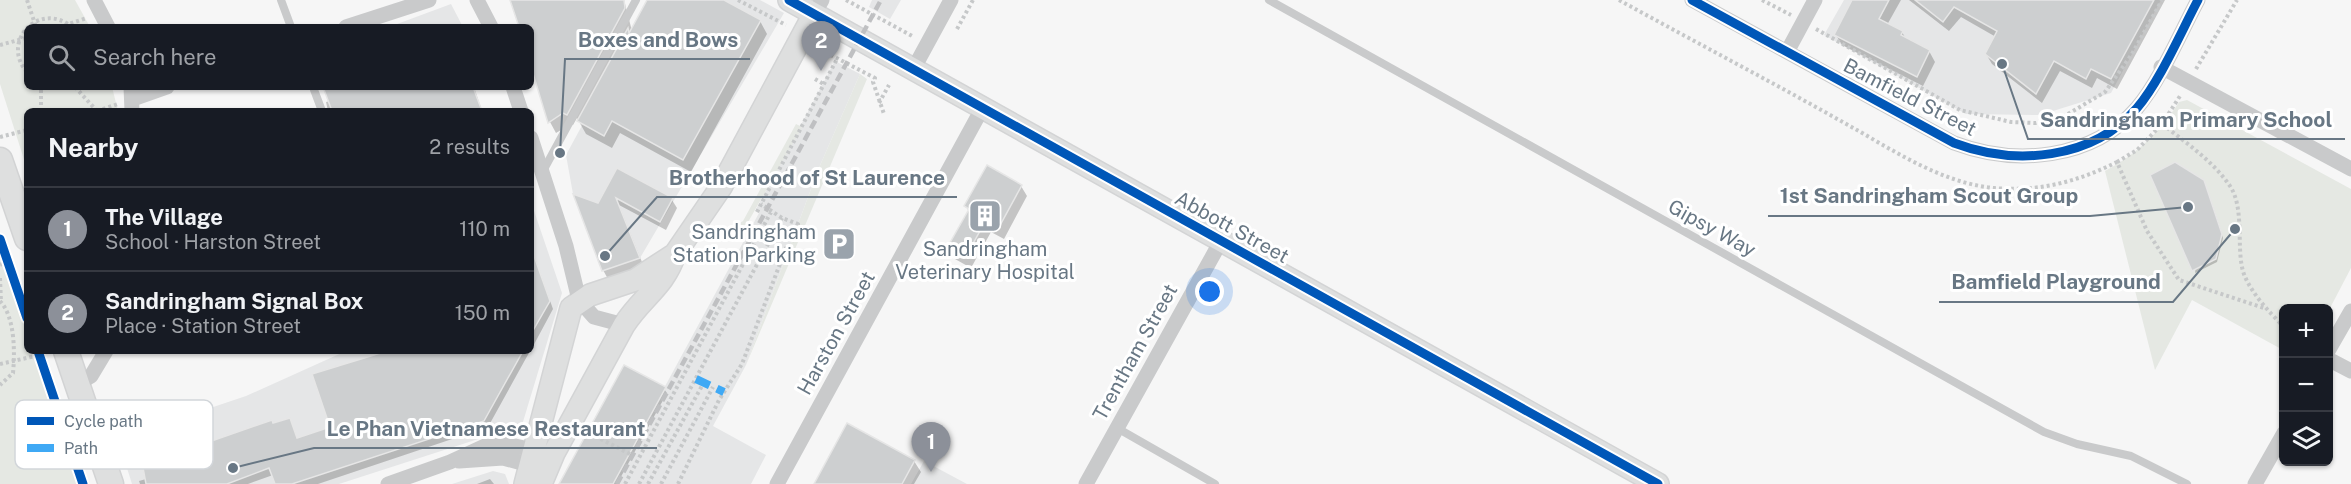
<!DOCTYPE html>
<html lang="en">
<head>
<meta charset="utf-8">
<style>
  body { margin:0; font-family:"Public Sans",sans-serif; background:#20242c; color:#f1f3f6 }
  .controls { position:absolute; right:18px; bottom:18px; display:grid; overflow:hidden; border-radius:9px; box-shadow:0 2px 4px #0004 }
  .controls button { width:54px; height:54px; display:grid; place-items:center; padding:0; border:0; border-bottom:2px solid #363941; background:#171b24; color:#f1f3f6; font:30px sans-serif }
  .you { position:absolute; left:1210px; top:292px; width:21px; height:21px; margin:-15px; border:4px solid #fff; border-radius:50%; background:#1a73e8; box-shadow:0 0 0 9px #1a73e833 }
  .badge { display:grid; place-items:center; width:39px; height:39px; border-radius:50%; background:#8c9099; color:#fff; font-size:20px; font-weight:700 }
  .pin { position:absolute; translate:-50% -50px; filter:drop-shadow(0 2px 3px #0008) }
  .pin::after { content:''; position:absolute; top:32px; width:21px; height:18px; background:inherit; clip-path:polygon(0 0,100% 0,50% 100%) }
  .list { margin:0; padding:0; list-style:none }
  h2 { display:flex; justify-content:space-between; align-items:center; height:78px; margin:0; padding:0 24px; font-size:26px }
  h2 small { font-size:20px; font-weight:400; color:#9ea1a6 }
  .list li { display:grid; grid-template-columns:39px 1fr auto; gap:18px; align-items:center; box-sizing:border-box; height:84px; padding:0 24px; border-top:2px solid #363941 }
  .list b { display:block; font-size:22px; white-space:nowrap }
  .list p { margin:0; font-size:20px; white-space:nowrap; color:#9ea1a6 }
  .list em { font-size:20px; font-style:normal; color:#9ea1a6 }
  .icon { flex:none; width:33px; height:33px; fill:none; stroke:currentColor; stroke-width:2; stroke-linecap:round; stroke-linejoin:round }
  .map { position:relative; flex:none; width:2351px; height:484px; overflow:hidden }
  .search { position:absolute; background:#171b24; box-shadow:0 2px 4px #0004; left:24px; top:24px; width:510px; height:66px; display:flex; align-items:center; gap:15px; box-sizing:border-box; padding:0 21px; border-radius:9px; color:#9ea1a6; font-size:22px }
  .panel { position:absolute; background:#171b24; box-shadow:0 2px 4px #0004; left:24px; top:108px; width:510px; height:246px; border-radius:9px }
  .map>svg:first-child { display:block }
  .built { fill:#e5e6e7 }
  .green { fill:#e5e8e3 }
  .shadow { fill:#0003 }
  .building { fill:#cdcfd0; stroke:#e6e6e6; stroke-width:1.5 }
  .lines { fill:none; stroke-linecap:round; stroke-linejoin:round }
  .secondary-casing { stroke:#d3d4d5; stroke-width:24 }
  .primary-casing { stroke:#d2d3d4; stroke-width:27 }
  .path { stroke:#c6c8c9; stroke-width:4; stroke-dasharray:3 3; stroke-linecap:butt }
  .lane { stroke:#c9cacb; stroke-width:8 }
  .street { stroke:#c9cacb; stroke-width:15 }
  .secondary { stroke:#dedfdf; stroke-width:21 }
  .primary { stroke:#dedfdf; stroke-width:24 }
  .rail { stroke:#bfc0c2; stroke-width:4.5; stroke-dasharray:9 4.5; stroke-linecap:butt }
  .quiet { stroke:#3fa9f5; stroke-width:8; stroke-dasharray:15 8; stroke-linecap:butt }
  .cycleway-casing { stroke:#fff; stroke-width:13 }
  .cycleway { stroke:#0057b8; stroke-width:9 }
  .labels { text-anchor:middle; stroke-width:6; stroke-linejoin:round; paint-order:stroke }
  .street-label { font-size:20px; fill:#687784; stroke:#fff }
  .poi-label { font-size:20px; fill:#687784; stroke:#fff; text-anchor:end }
  .key { fill:#fff; stroke:#d2d6da; stroke-width:1.5 }
  .key-label { font-size:16px; fill:#687784 }
  .leader { fill:none; stroke:#687784; stroke-width:2 }
  .callout-dot { fill:#687784; stroke:#fff; stroke-width:2 }
  .callout-label { font-size:21px; text-anchor:middle; font-weight:bold; fill:#687784; stroke:#fff; stroke-width:6; stroke-linejoin:round; paint-order:stroke }
</style>
</head>
<body>
<div class="map">
<svg width="2351" height="484" viewBox="0 0 2351 484">
  <rect width="100%" height="100%" fill="#f6f6f6"/>
  <path class="built" d="M650,0H760L784,13L640,258L602,271L573,194L566,155Z
    M872,0H901L890,19L869,7Z
    M1844,0H2161L2111,93L2040,115L1966,114L1824,35Z
    M451,4L463,27H389Z
    M835,61L860,74L818,170L746,365L713,426L766,455L751,484H612L759,213L755,211Z
    M531,202L562,293L522,425L339,484H132L118,439L246,396L346,351H531Z
    M924,461L967,484H911Z
    M493,471L505,474L509,484H452Z"/>
  <path class="green" d="M0,0H75L90,27H27V87H112L118,111H27V169L0,84Z
    M860,74L867,79L746,365L818,170Z
    M2187,100L2351,189V268L2329,310L2284,308L2283,350L2192,300L2155,370L2105,171C2137,154 2159,133 2179,102Z
    M796,124L802,127L743,231L732,234L727,230L743,221Z
    M0,254L27,333V351H33L79,484H0Z"/>
  <path class="shadow" d="M510,0H624L632,31L649,0H721L760,21L767,34L691,172L620,133L612,148L586,134L577,118L573,125L571,124L556,133L550,122L531,64V27H519Z
    M1854,0H1901L1887,25L1902,32L1906,39L1929,51L1935,62L1923,86L1842,45L1836,35Z
    M1909,0H2165L2117,89L2097,78L2092,88L2060,71L2042,103L1992,64L1986,54L1996,37L1961,17L1949,31Z
    M325,87H474L482,111H328L326,102L330,101Z
    M618,170L672,200L677,208L666,230L619,205L644,267L608,279L603,270L599,205Z
    M2205,185L2223,238L2217,262L2195,273Z
    M1021,186L1027,196L1004,239L991,232L971,268L955,259L949,248L969,212L966,206Z
    M531,247L553,309L531,350Z
    M391,351H530L488,427L318,484H276L273,475L248,484H140L139,481L146,479L143,470L178,447L181,453L297,440L332,428L314,375Z
    M664,389L667,393L617,484H561Z
    M848,425L914,461L921,472L914,484H815Z
    M490,479L494,484H477Z"/>
  <path class="building" d="M510,0H624L625,8L567,115L563,113L548,123L531,67V27H519Z
    M647,0H724L761,20L683,160L612,121L604,136L577,121L628,28L629,33Z
    M1852,0H1889L1879,19L1903,31L1901,35L1930,50L1917,77L1834,35Z
    M1915,0H2154L2111,79L2091,69L2086,79L2054,61L2036,94L1985,54L1997,31L1954,7L1943,22Z
    M323,87H473L482,111H332Z
    M2175,162L2204,180L2222,234L2216,259L2192,271L2150,175Z
    M987,165L1022,185L998,229L985,222L965,258L947,248L969,209L964,206Z
    M617,168L673,198L660,222L616,198L640,258L602,271L573,194L598,203Z
    M531,253H533L550,301L531,334Z
    M387,351H523L484,421L292,484H275L269,468L227,484H146L141,457L178,446L180,452L272,420L273,423L290,418L297,438L330,427L312,374Z
    M624,365L666,387L613,484H559Z
    M847,423L915,460L902,484H814Z"/>
  <g class="lines">
    <g class="secondary-casing">
      <path id="secondary" d="M789,0L1658,484
        M525,484L571,308L590,295L635,280L675,254L721,187L814,14
        M541,484L554,453L624,325C642,297 664,287 675,254"/>
    </g>
    <g class="primary-casing">
      <path id="primary" d="M0,160L27,238
        M66,351L111,484"/>
    </g>
    <path class="path" d="M27,0L36,27
      M738,0L786,25
      M846,0L914,37
      M1619,0C1695,42 1772,82 1848,125C1893,150 1941,183 1994,188C2038,192 2077,182 2117,162L2147,231L2179,280L2264,308
      M1762,0L1791,15
      M59,27L87,18
      M957,29L973,0
      M1816,29L1960,110L2011,122L2036,123L2063,117L2105,92L2132,54L2162,0
      M819,42L825,52L875,78L873,82L884,114
      M0,45L26,38
      M2196,69L2237,0
      M27,72C0,42 39,0 72,27
      M815,79L825,85
      M75,87L97,111
      M879,103L889,85
      M41,111V87
      M97,111L118,104
      M2162,124L2180,96
      M0,137L27,130
      M2117,162L2137,150L2162,124C2185,142 2213,161 2230,186C2244,207 2237,243 2242,267C2246,288 2269,312 2284,327
      M757,212L837,59
      M0,265L8,261
      M0,278L1,302
      M0,301C15,317 15,352 13,373L0,385
      M0,364L40,355
      M584,438L593,435L630,454
      M625,484L771,212
      M639,484L782,218
      M648,484L703,384
      M661,484L713,387
      M678,484L719,400L742,364L786,248L790,247L798,224L782,218L761,204"/>
    <path class="lane" d="M281,0L291,27
      M1269,0L2044,432L2077,444L2131,456L2187,484
      M313,87L322,111
      M543,171L636,0
      M1117,428L1215,484"/>
    <path class="street" d="M94,0L108,27
      M477,0L491,27
      M1692,0L1954,143C2015,166 2092,160 2137,108C2160,81 2181,32 2198,0
      M814,14L822,0
      M346,27L429,0
      M1787,52L1815,0
      M2161,67L2351,169
      M914,68L951,0
      M131,87L132,111
      M513,87L521,111
      M133,99L167,87
      M531,138L566,246L579,300L594,317L624,325
      M2328,351L2351,311
      M2328,359L2351,371
      M77,384L91,376L106,351
      M459,461L503,458L529,465
      M388,484L450,462L487,445L502,443L533,450
      M777,484L983,107
      M1086,484L1221,241
      M2255,484L2284,433"/>
    <use href="#secondary" class="secondary"/>
    <use href="#primary" class="primary"/>
    <path class="rail" d="M617,484L881,0"/>
    <path class="quiet" d="M696,379L724,392"/>
    <g class="cycleway-casing">
      <path id="cycleway" d="M789,0L1658,484
        M1692,0L1954,143C2015,166 2092,160 2137,108C2160,81 2181,32 2198,0
        M0,239L27,318
        M38,351L83,484"/>
    </g>
    <use href="#cycleway" class="cycleway"/>
  </g>
  <defs>
    <g id="building-square" transform="scale(1.725)"><rect x="-9" y="-9" width="18" height="18" rx="4" fill="#9aa3ac" stroke="#fff"/><path d="M-4-6H4V6H1V3H-1V6H-4ZM-2.5-4.3h1.7v1.8h-1.7ZM.8-4.3h1.7v1.8H.8ZM-2.5-1h1.7V.8h-1.7ZM.8-1h1.7V.8H.8Z" fill="#fff"/></g>
    <g id="parking-square" transform="scale(1.725)"><rect x="-9" y="-9" width="18" height="18" rx="4" fill="#9aa3ac" stroke="#fff"/><path d="M-3.5-5.5H1a3.5 3.5 0 0 1 0 7H-1V5.5H-3.5ZM-1-3.4V-.6H.8a1.4 1.4 0 0 0 0-2.8Z" fill="#fff"/></g>
  </defs>
  <g fill-rule="evenodd">
    <use href="#building-square" x="985" y="216"/>
    <use href="#parking-square" x="839" y="244"/>
  </g>
  <g class="labels">
    <g class="street-label">
      <text transform="translate(1910 97) rotate(27)" y="7">Bamfield Street</text>
      <text transform="translate(1232 227) rotate(29)" y="7">Abbott Street</text>
      <text transform="translate(1712 228) rotate(29)" y="7">Gipsy Way</text>
      <text transform="translate(836 333) rotate(-61)" y="7">Harston Street</text>
      <text transform="translate(1135 352) rotate(-61)" y="7">Trentham Street</text>
    </g>
    <g class="poi-label">
      <text x="816" y="239">Sandringham<tspan x="816" dy="23">Station Parking</tspan></text>
      <text x="985" y="256" text-anchor="middle">Sandringham<tspan x="985" dy="23">Veterinary Hospital</tspan></text>
    </g>
  </g>
  <rect x="15" y="400" width="198" height="69" rx="9" class="key"/>
  <rect x="27" y="417" width="27" height="8" fill="#0057b8"/>
  <rect x="27" y="444" width="27" height="8" fill="#3fa9f5"/>
  <g class="key-label">
    <text x="64" y="427">Cycle path</text>
    <text x="64" y="454">Path</text>
  </g>
  <path class="leader" d="M560 153L565 59H750M2002 64L2028 139H2345M605 256L657 197H957M2188 207L2090 216H1768M2235 229L2173 302H1939M233 468L314 448H657"/>
  <g class="callout-dot">
    <circle cx="560" cy="153" r="6"/>
    <circle cx="2002" cy="64" r="6"/>
    <circle cx="605" cy="256" r="6"/>
    <circle cx="2188" cy="207" r="6"/>
    <circle cx="2235" cy="229" r="6"/>
    <circle cx="233" cy="468" r="6"/>
  </g>
  <g class="callout-label">
    <text x="658" y="47">Boxes and Bows</text>
    <text x="2186" y="127">Sandringham Primary School</text>
    <text x="807" y="185">Brotherhood of St Laurence</text>
    <text x="1929" y="203">1st Sandringham Scout Group</text>
    <text x="2056" y="289">Bamfield Playground</text>
    <text x="486" y="436">Le Phan Vietnamese Restaurant</text>
  </g>
</svg>
<div class="controls">
<button>+</button>
<button>−</button>
<button><svg class="icon" aria-label="layers" viewBox="0 0 24 24"><path d="M12 4l9 5-9 5-9-5zM3 14l9 5 9-5"/></svg></button>
</div>
<div class="you"></div>
<div class="pin badge" style="left:931px;top:472px">1</div>
<div class="pin badge" style="left:821px;top:71px">2</div>
<div class="search"><svg class="icon" aria-label="search" viewBox="0 0 24 24"><circle cx="10" cy="10" r="6"/><path d="M15 15l6 6"/></svg>Search here</div>
<section class="panel">
<h2>Nearby<small>2 results</small></h2>
<ul class="list">
<li><span class="badge">1</span><div><b>The Village</b><p>School · Harston Street</p></div><em>110 m</em></li>
<li><span class="badge">2</span><div><b>Sandringham Signal Box</b><p>Place · Station Street</p></div><em>150 m</em></li>
</ul>
</section>
</div>
</body>
</html>
